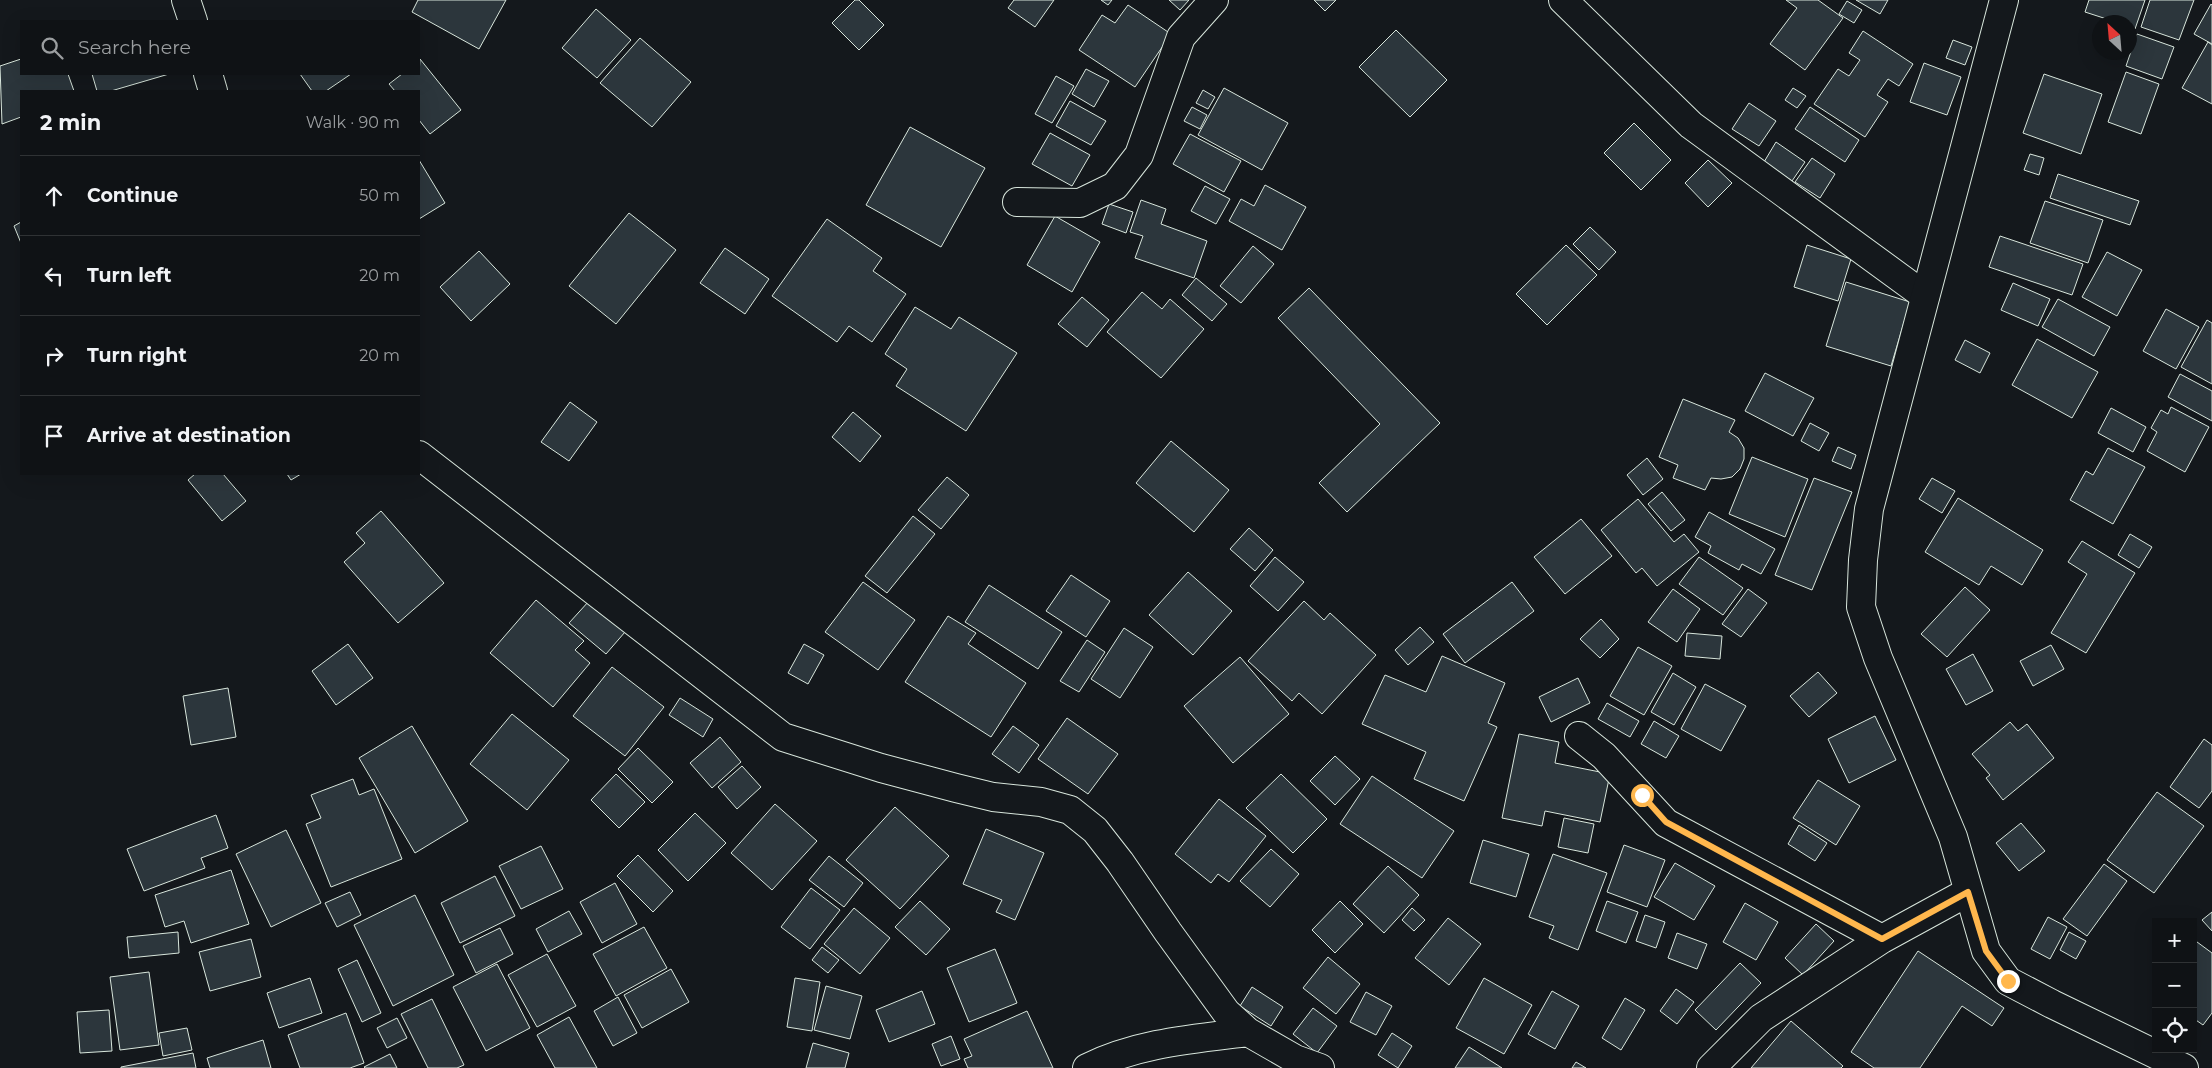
<!DOCTYPE html>
<html lang="en">
<head>
<meta charset="utf-8">
<style>
  body { margin:0; font-family:Montserrat,sans-serif; background:#181b1e; color:#f1f3f6 }
  .controls { position:absolute; right:15px; bottom:15px; display:grid; overflow:hidden; border-radius:0px; box-shadow:0 5px 20px #0002 }
  .controls button { width:45px; height:45px; display:grid; place-items:center; padding:0; border:0; border-bottom:1px solid #2f3234; background:#0f1215; color:#f1f3f6; font:25px sans-serif }
  .compass { position:absolute; left:2092px; top:15px; width:45px; height:45px; border-radius:50%; background:#0f1215; box-shadow:0 5px 20px #0002; rotate:334deg }
  .stop { position:absolute; width:15px; height:15px; margin:-11px; border:4px solid #ffb74d; border-radius:50%; background:#fff }
  .stop.end { background:#ffb74d; border-color:#fff; box-shadow:0 1px 5px #0008 }
  .list { margin:0; padding:0; list-style:none }
  h2 { display:flex; justify-content:space-between; align-items:center; height:65px; margin:0; padding:0 20px; font-size:21px }
  h2 small { font-size:16px; font-weight:400; color:#9b9ea0 }
  .list li { display:grid; grid-template-columns:32px 1fr auto; gap:15px; align-items:center; box-sizing:border-box; height:80px; padding:0 20px; border-top:1px solid #2f3234 }
  .list b { display:block; font-size:19px; white-space:nowrap }
  .list em { font-size:16px; font-style:normal; color:#9b9ea0 }
  .icon { flex:none; width:28px; height:28px; fill:none; stroke:currentColor; stroke-width:2; stroke-linecap:round; stroke-linejoin:round }
  .map { position:relative; flex:none; width:2212px; height:1068px; overflow:hidden }
  .search { position:absolute; background:#0f1215; box-shadow:0 5px 20px #0002; left:20px; top:20px; width:400px; height:55px; display:flex; align-items:center; gap:12px; box-sizing:border-box; padding:0 18px; border-radius:0px; color:#9b9ea0; font-size:19px }
  .panel { position:absolute; background:#0f1215; box-shadow:0 5px 20px #0002; left:20px; top:90px; width:400px; height:385px; border-radius:0px }
  .map>svg:first-child { display:block }
  .building { fill:#2c363c; stroke:#d8e6dc }
  .lines { fill:none; stroke-linecap:round; stroke-linejoin:round }
  .street-casing { stroke:#d8e6dc; stroke-width:30 }
  .secondary-casing { stroke:#d8e6dc; stroke-width:30 }
  .street { stroke:#14181c; stroke-width:28 }
  .secondary { stroke:#14181c; stroke-width:28 }
  .route { stroke:#ffb74d; stroke-width:6 }
</style>
</head>
<body>
<div class="map">
<svg width="2212" height="1068" viewBox="0 0 2212 1068">
  <rect width="100%" height="100%" fill="#14181c"/>
  <path class="building" d="M418,0H506L479,49L412,12Z
    M855,0H859L884,25L859,50L832,23Z
    M1014,0H1054L1035,27L1008,8Z
    M1101,0H1112L1108,5Z
    M1169,0H1189L1180,10Z
    M1314,0H1336L1325,11Z
    M1786,0H1818L1843,18L1805,70L1770,44L1797,8Z
    M1856,0H1888L1880,14Z
    M2089,0H2145L2135,29L2130,27V22H2116L2085,12Z
    M2150,0H2194L2179,40L2141,27Z
    M1847,1L1862,10L1854,23L1839,14Z
    M2211,4L2212,5V44L2194,34Z
    M1128,5L1171,34L1135,87L1079,50L1102,15L1115,23Z
    M596,9L631,40L597,78L562,48Z
    M1396,30L1447,80L1410,117L1359,67Z
    M1863,31L1913,64L1899,86L1888,79L1877,95L1888,102L1865,137L1814,104L1838,69L1849,76L1860,60L1849,53Z
    M2137,34L2174,47L2162,79L2126,66Z
    M640,38L691,82L652,127L600,83Z
    M1953,40L1972,47L1965,65L1946,58Z
    M2208,42L2212,45V104L2182,88Z
    M21,59V74H68L74,91H21V117L2,124L0,66Z
    M420,59L461,110L430,134L419,120V91H395L389,84L402,74H419Z
    M1924,63L1961,77L1947,115L1910,102Z
    M1086,69L1109,81L1094,107L1072,94Z
    M2126,72L2159,84L2141,134L2108,122Z
    M92,74H169L111,91H97Z
    M300,74H351L326,91H312Z
    M2044,74L2102,94L2081,154L2023,133Z
    M1056,76L1074,86L1052,123L1035,114Z
    M1224,88L1288,123L1262,170L1198,135Z
    M1793,88L1806,96L1797,108L1785,100Z
    M1203,90L1215,97L1208,109L1196,103Z
    M1070,101L1106,121L1091,145L1056,126Z
    M1749,103L1776,121L1759,146L1732,129Z
    M1192,107L1207,115L1200,129L1184,121Z
    M1810,107L1859,140L1845,162L1795,129Z
    M1634,123L1671,160L1641,190L1604,153Z
    M910,127L985,168L941,247L866,205Z
    M1050,133L1090,155L1072,186L1032,164Z
    M1190,134L1241,161L1224,192L1173,164Z
    M1776,142L1805,162L1792,181L1764,162Z
    M2030,154L2044,158L2039,175L2024,170Z
    M1812,158L1835,174L1820,198L1795,182Z
    M419,160L445,203L419,219Z
    M1708,160L1732,183L1708,207L1685,183Z
    M2058,174L2139,201L2130,225L2050,198Z
    M1265,185L1306,207L1282,250L1229,221L1241,199L1254,206Z
    M1205,186L1230,199L1216,224L1191,211Z
    M1141,200L1166,209L1161,224L1207,241L1194,278L1135,258L1143,236L1130,232Z
    M2045,201L2103,220L2088,263L2030,243Z
    M1109,204L1133,212L1126,233L1102,224Z
    M629,213L676,250L616,324L569,286Z
    M1055,216L1100,242L1072,292L1027,265Z
    M827,219L882,258L873,271L906,294L872,342L849,326L837,342L772,296Z
    M21,222V243L14,226Z
    M1590,227L1616,252L1599,270L1573,244Z
    M2000,236L2083,264L2072,295L1989,267Z
    M1566,245L1597,275L1547,325L1516,294Z
    M1807,245L1851,259L1838,301L1794,287Z
    M1253,246L1274,264L1241,303L1220,286Z
    M725,248L769,279L745,314L700,283Z
    M479,251L510,284L471,321L440,287Z
    M2107,252L2142,270L2117,316L2082,297Z
    M1196,278L1227,304L1212,321L1182,295Z
    M1846,282L1910,302L1891,366L1826,346Z
    M2013,283L2050,299L2038,326L2001,310Z
    M1309,288L1440,423L1347,512L1319,483L1380,424L1278,318Z
    M1142,292L1162,309L1170,299L1204,329L1161,378L1107,332Z
    M1082,297L1109,320L1087,347L1058,324Z
    M2058,299L2110,327L2094,356L2042,327Z
    M915,307L951,329L959,317L1017,353L966,431L896,386L907,369L885,354Z
    M2166,309L2199,327L2176,369L2143,351Z
    M2207,320L2212,323V384L2181,367Z
    M2037,339L2098,372L2072,418L2012,385Z
    M1965,340L1990,353L1980,373L1955,360Z
    M1765,373L1814,398L1793,436L1745,411Z
    M2180,374L2212,391V421L2168,397Z
    M1683,399L1735,420L1729,432L1738,438L1744,448V459L1740,469L1732,477L1721,479L1711,478L1705,490L1673,478L1678,465L1659,457Z
    M570,402L597,422L569,461L541,442Z
    M2171,407L2209,427L2185,472L2147,451L2157,432L2151,428L2161,410L2168,414Z
    M2111,408L2146,427L2133,452L2098,433Z
    M853,412L881,436L860,462L832,437Z
    M1810,423L1829,433L1819,451L1801,441Z
    M1171,441L1229,490L1194,532L1136,483Z
    M1838,447L1856,455L1851,469L1832,461Z
    M2108,448L2145,467L2113,524L2070,500L2086,471L2093,475Z
    M1752,457L1808,479L1785,537L1729,514Z
    M1647,458L1663,479L1643,495L1627,475Z
    M195,474H223L246,501L222,521L188,480Z
    M287,474H301L291,480Z
    M947,477L969,495L941,529L918,510Z
    M1814,478L1852,492L1812,590L1775,575Z
    M1932,478L1955,491L1942,513L1919,499Z
    M1662,492L1685,520L1671,531L1648,504Z
    M1958,498L2043,550L2022,585L1991,566L1979,585L1925,552Z
    M1638,499L1674,542L1684,534L1699,552L1657,586L1642,568L1636,573L1601,530Z
    M381,511L444,583L398,623L344,562L365,543L356,533Z
    M1709,512L1775,549L1761,574L1742,564L1739,570L1708,553L1711,546L1695,537Z
    M913,516L935,534L887,593L865,576Z
    M1581,519L1612,556L1565,594L1534,557Z
    M1249,528L1273,550L1255,571L1230,549Z
    M2130,534L2152,547L2139,568L2118,555Z
    M2082,541L2135,573L2086,653L2051,633L2087,574L2068,562Z
    M1275,557L1304,582L1278,611L1250,586Z
    M1699,557L1743,588L1723,615L1679,584Z
    M1188,572L1232,611L1193,655L1149,615Z
    M1071,575L1110,601L1086,637L1046,611Z
    M863,582L915,620L878,670L825,632Z
    M1512,582L1534,611L1465,663L1443,634Z
    M989,585L1062,632L1038,669L965,622Z
    M1965,587L1990,610L1947,657L1921,634Z
    M1673,589L1700,609L1677,642L1648,622Z
    M1748,589L1767,603L1741,637L1722,624Z
    M536,600L584,641L575,650L590,663L553,707L490,653Z
    M589,601L625,632L606,654L569,623Z
    M1304,601L1324,620L1330,613L1376,655L1322,714L1299,693L1292,701L1248,661Z
    M948,616L976,633L968,644L1026,683L991,737L905,682Z
    M1601,619L1619,639L1600,658L1580,639Z
    M1420,627L1434,642L1408,665L1395,650Z
    M1124,628L1153,647L1120,698L1091,679Z
    M1687,633L1722,636L1720,659L1685,656Z
    M1087,640L1105,652L1079,692L1060,681Z
    M348,644L373,678L336,705L312,671Z
    M804,644L824,655L808,684L788,673Z
    M2051,645L2064,669L2033,686L2020,661Z
    M1638,647L1672,666L1644,715L1610,696Z
    M1973,654L1993,691L1966,705L1946,669Z
    M1442,656L1505,683L1488,723L1497,727L1464,801L1414,779L1426,752L1362,724L1385,675L1426,692Z
    M1240,657L1289,714L1233,763L1184,706Z
    M612,667L664,707L625,756L573,716Z
    M1818,672L1837,693L1809,717L1790,696Z
    M1673,673L1696,687L1674,725L1651,712Z
    M1578,678L1590,703L1551,722L1539,697Z
    M1705,684L1746,706L1721,751L1681,729Z
    M228,688L236,737L191,745L183,696Z
    M680,698L713,719L703,737L669,715Z
    M1607,703L1639,721L1630,737L1598,719Z
    M512,714L569,760L527,810L470,764Z
    M1875,716L1896,760L1849,783L1828,739Z
    M1067,718L1118,754L1088,794L1038,759Z
    M1654,721L1679,736L1666,758L1641,744Z
    M2010,722L2018,731L2027,724L2054,758L2003,800L1986,778L1990,775L1972,754Z
    M412,726L468,821L415,853L359,758Z
    M1013,726L1039,745L1019,773L992,754Z
    M1519,734L1559,742L1555,763L1610,774L1600,822L1545,811L1542,826L1502,818Z
    M720,737L741,762L712,788L690,763Z
    M2204,739L2212,745V791L2199,808L2170,787Z
    M638,748L673,782L652,803L618,769Z
    M1335,756L1360,779L1335,805L1310,781Z
    M742,766L761,787L737,809L718,787Z
    M616,774L645,802L619,828L591,800Z
    M1281,774L1327,819L1293,853L1246,808Z
    M1372,776L1454,831L1422,878L1340,824Z
    M353,779L359,795L374,789L402,859L331,887L306,824L321,818L311,795Z
    M1818,780L1860,806L1836,845L1793,818Z
    M2157,792L2204,826L2154,893L2107,860Z
    M1219,799L1266,836L1229,882L1218,874L1211,883L1175,854Z
    M775,804L817,841L772,890L731,853Z
    M895,807L949,856L900,909L846,860Z
    M695,813L726,843L688,881L658,850Z
    M216,815L228,848L201,858L205,868L144,891L127,849Z
    M1564,818L1594,824L1588,853L1558,847Z
    M2021,823L2045,851L2019,871L1996,843Z
    M1799,825L1827,843L1815,861L1788,844Z
    M986,829L1044,853L1015,920L996,912L1002,900L963,884Z
    M286,830L321,903L271,927L236,854Z
    M1483,840L1529,854L1516,897L1470,883Z
    M1624,845L1665,860L1647,907L1607,892Z
    M541,846L563,889L521,909L499,866Z
    M1271,849L1299,874L1270,907L1240,881Z
    M1553,854L1607,873L1578,950L1549,938L1554,926L1529,917Z
    M638,855L673,891L653,912L617,876Z
    M829,856L863,883L844,907L809,880Z
    M1675,863L1715,886L1694,920L1654,897Z
    M2104,864L2127,881L2087,936L2063,919Z
    M1388,866L1419,895L1384,933L1353,904Z
    M231,870L249,924L191,943L184,921L165,927L155,895Z
    M495,876L515,916L460,943L441,903Z
    M615,883L637,924L602,943L580,902Z
    M811,888L840,910L810,949L781,927Z
    M350,892L361,915L337,927L325,903Z
    M415,895L454,975L393,1006L354,925Z
    M920,901L950,929L926,955L895,927Z
    M1340,901L1363,924L1335,953L1312,930Z
    M1607,901L1638,912L1626,943L1596,931Z
    M1745,903L1778,922L1756,960L1723,942Z
    M854,908L890,938L860,974L824,944Z
    M1412,908L1425,920L1414,931L1402,920Z
    M569,911L582,934L548,952L536,929Z
    M2212,912V931L2202,920Z
    M1645,915L1665,922L1656,948L1636,941Z
    M2048,917L2067,927L2050,959L2031,949Z
    M1448,918L1481,944L1449,985L1415,958Z
    M1816,924L1834,941L1803,975L1785,958Z
    M644,927L667,968L616,996L593,954Z
    M500,928L513,954L476,973L463,946Z
    M178,932L179,953L129,958L127,937Z
    M2069,932L2086,941L2076,959L2060,950Z
    M1677,933L1707,944L1697,969L1668,958Z
    M251,939L261,977L210,991L199,952Z
    M2193,939L2212,953V1013L2203,1025L2193,1018Z
    M822,947L839,960L828,973L812,960Z
    M995,949L1017,1003L969,1022L947,968Z
    M1918,951L2004,1008L1992,1026L1962,1006L1920,1068H1874L1851,1052Z
    M547,954L576,1006L537,1027L508,975Z
    M1328,957L1360,984L1336,1014L1303,988Z
    M357,960L381,1013L362,1022L338,969Z
    M1740,963L1761,983L1716,1030L1695,1010Z
    M497,964L530,1028L486,1051L453,987Z
    M671,969L689,1002L642,1028L624,995Z
    M149,972L159,1045L120,1050L110,977Z
    M310,978L322,1013L279,1028L267,993Z
    M795,978L820,982L812,1031L787,1027Z
    M1484,978L1532,1005L1504,1054L1456,1028Z
    M826,986L862,996L850,1039L814,1030Z
    M1252,987L1283,1007L1271,1026L1240,1006Z
    M1676,989L1694,1002L1677,1024L1660,1011Z
    M922,991L935,1024L889,1042L876,1010Z
    M1552,991L1579,1006L1555,1049L1528,1034Z
    M1366,992L1392,1006L1376,1035L1350,1022Z
    M618,997L637,1033L613,1046L594,1011Z
    M1625,998L1645,1010L1621,1050L1602,1038Z
    M432,999L464,1065L457,1068H428L401,1014Z
    M1313,1008L1337,1026L1317,1053L1293,1034Z
    M109,1010L112,1051L80,1053L77,1012Z
    M1027,1011L1053,1068H968L964,1059L972,1056L964,1039Z
    M346,1013L364,1063L350,1068H300L288,1035Z
    M569,1017L597,1068H555L537,1035Z
    M397,1018L407,1038L387,1048L377,1028Z
    M1791,1021L1843,1066L1841,1068H1751Z
    M187,1028L192,1050L163,1056L159,1033Z
    M1392,1033L1412,1046L1398,1068L1378,1055Z
    M951,1036L960,1059L941,1066L932,1044Z
    M263,1040L271,1068H210L207,1058Z
    M813,1043L849,1053L845,1068H806Z
    M1469,1047L1502,1068H1455Z
    M193,1053L196,1068H121V1067Z
    M390,1054L397,1068H365L364,1067Z
    M1576,1062L1586,1068H1572Z"/>
  <g class="lines">
    <g class="street-casing">
      <path id="street" d="M186,0L193,21
        M1563,0L1691,125L1925,296
        M208,74L213,91
        M1017,202L1080,203L1115,186L1139,155L1181,37L1214,0
        M419,455L783,737L881,768L956,788L993,797L1041,802L1070,810L1095,830L1120,862L1168,932L1226,1012L1248,1032L1295,1059L1320,1068
        M1579,736L1604,756L1666,823L1882,939
        M1087,1068C1138,1043 1192,1039 1248,1032
        M1711,1068L1761,1018L1882,939L1968,892"/>
    </g>
    <g class="secondary-casing">
      <path id="secondary" d="M2004,0L1869,509L1863,560L1861,607L1878,658L1953,837L1986,951L2008,981L2052,1004L2184,1068"/>
    </g>
    <use href="#street" class="street"/>
    <use href="#secondary" class="secondary"/>
  </g>
  <g class="lines">
    <path class="route" d="M1642,795L1666,822L1882,939L1968,892L1986,951L2008,981"/>
  </g>
</svg>
<div class="controls">
<button>+</button>
<button>−</button>
<button><svg class="icon" aria-label="locate" viewBox="0 0 24 24"><circle cx="12" cy="12" r="6"/><path d="M12 2v4M12 18v4M2 12h4M18 12h4"/></svg></button>
</div>
<svg class="compass" viewBox="-18 -18 36 36"><path d="M0-13l5 13h-10z" fill="#e53935"/><path d="M0 13l5-13h-10z" fill="#9b9ea0"/></svg>
<div class="stop" style="left:1642px;top:795px"></div>
<div class="stop end" style="left:2008px;top:981px"></div>
<div class="search"><svg class="icon" aria-label="search" viewBox="0 0 24 24"><circle cx="10" cy="10" r="6"/><path d="M15 15l6 6"/></svg>Search here</div>
<section class="panel">
<h2>2 min<small>Walk · 90 m</small></h2>
<ul class="list">
<li><svg class="icon" aria-label="ahead" viewBox="0 0 24 24"><path d="M12 20V5M6 11l6-6 6 6"/></svg><div><b>Continue</b></div><em>50 m</em></li>
<li><svg class="icon" aria-label="left" viewBox="0 0 24 24"><path d="M17 20v-9H6M10 6l-5 5 5 5"/></svg><div><b>Turn left</b></div><em>20 m</em></li>
<li><svg class="icon" aria-label="right" viewBox="0 0 24 24"><path d="M7 20v-9h11M14 6l5 5-5 5"/></svg><div><b>Turn right</b></div><em>20 m</em></li>
<li><svg class="icon" aria-label="arrive" viewBox="0 0 24 24"><path d="M6 21V4h12l-3 4 3 4H6"/></svg><div><b>Arrive at destination</b></div></li>
</ul>
</section>
</div>
</body>
</html>
